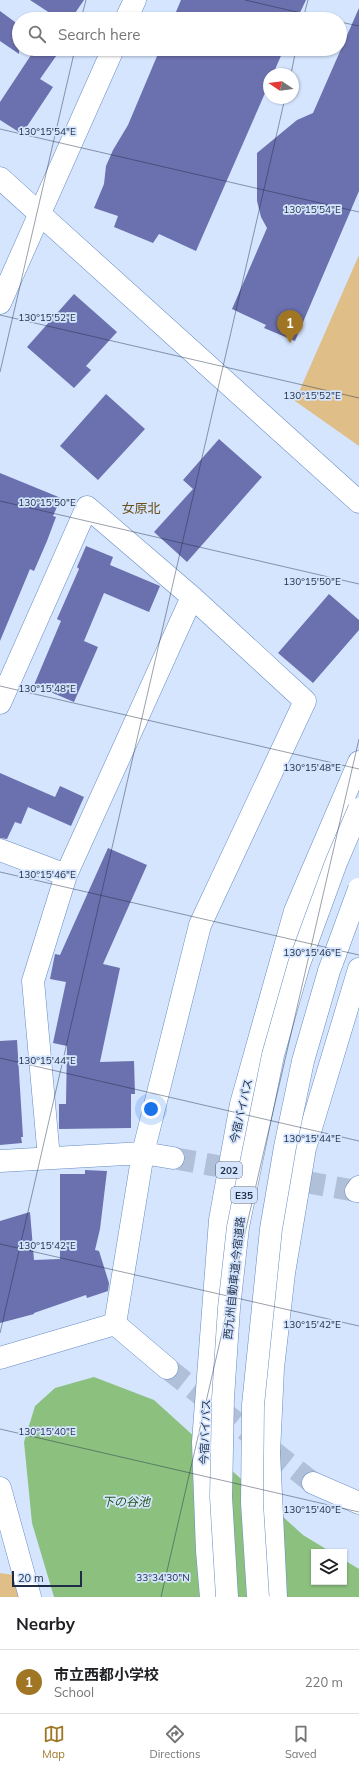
<!DOCTYPE html>
<html lang="en">
<head>
<meta charset="utf-8">
<style>
  body { margin:0; font-family:Mulish,"Noto Sans JP",sans-serif; background:#f2f2f2; color:#202124 }
  .controls { position:absolute; right:12px; bottom:12px; display:grid; overflow:hidden; border-radius:0px; box-shadow:0 1px 3px #0004 }
  .controls button { width:36px; height:36px; display:grid; place-items:center; padding:0; border:0; border-bottom:1px solid #e0e0e0; background:#fff; color:#202124; font:20px sans-serif }
  .compass { position:absolute; left:263px; top:68px; width:36px; height:36px; border-radius:50%; background:#fff; box-shadow:0 1px 3px #0004; rotate:283deg }
  .scale { position:absolute; left:12px; bottom:10px; width:70px; box-sizing:border-box; padding-left:4px; border:2px solid #1e2d45; border-top:0; font-size:11px; line-height:14px; white-space:nowrap; color:#1e2d45; -webkit-text-stroke:3px #d5e5fe; paint-order:stroke }
  .you { position:absolute; left:151px; top:1109px; width:14px; height:14px; margin:-10px; border:3px solid #fff; border-radius:50%; background:#1a73e8; box-shadow:0 0 0 6px #1a73e833 }
  .badge { display:grid; place-items:center; width:26px; height:26px; border-radius:50%; background:#a07625; color:#fff; font-size:13px; font-weight:700 }
  .pin { position:absolute; translate:-50% -33px; filter:drop-shadow(0 1px 2px #0008) }
  .pin::after { content:''; position:absolute; top:21px; width:14px; height:12px; background:inherit; clip-path:polygon(0 0,100% 0,50% 100%) }
  .list { margin:0; padding:0; list-style:none }
  h2 { display:flex; justify-content:space-between; align-items:center; height:52px; margin:0; padding:0 16px; font-size:17px }
  h2 small { font-size:13px; font-weight:400; color:#757577 }
  .list li { display:grid; grid-template-columns:26px 1fr auto; gap:12px; align-items:center; box-sizing:border-box; height:64px; padding:0 16px; border-top:1px solid #e0e0e0 }
  .list b { display:block; font-size:15px; white-space:nowrap }
  .list p { margin:0; font-size:13px; white-space:nowrap; color:#757577 }
  .list em { font-size:13px; font-style:normal; color:#757577 }
  .icon { flex:none; width:22px; height:22px; fill:none; stroke:currentColor; stroke-width:2; stroke-linecap:round; stroke-linejoin:round }
  .map { position:relative; flex:none; width:359px; height:1597px; overflow:hidden }
  .search { position:absolute; background:#fff; box-shadow:0 1px 3px #0004; left:12px; right:12px; top:12px; height:44px; display:flex; align-items:center; gap:10px; box-sizing:border-box; padding:0 14px; border-radius:22px; color:#757577; font-size:15px }
  .sheet { height:116px; background:#fff }
  nav { display:flex; justify-content:space-around; align-items:center; box-sizing:border-box; height:56px; border-top:1px solid #e0e0e0; background:#fff; font-size:11px; color:#757577 }
  nav a { display:grid; justify-items:center; gap:2px }
  nav .on { color:#a07625 }
  .map>svg:first-child { display:block }
  .green { fill:#dfbe88 }
  .water { fill:#8cc07f }
  .building { fill:#6b70ae }
  .lines { fill:none; stroke-linecap:round; stroke-linejoin:round }
  .minor-tunnel { stroke:#b0c0d9; stroke-width:22; stroke-dasharray:22 11; stroke-linecap:butt }
  .minor-casing { stroke:#678bc4; stroke-width:23 }
  .highway-casing { stroke:#678bc4; stroke-width:23 }
  .minor { stroke:#fff; stroke-width:22 }
  .highway { stroke:#fff; stroke-width:22 }
  .highway-bridge-casing { stroke:#678bc4; stroke-width:23; stroke-linecap:butt }
  .highway-bridge { stroke:#fff; stroke-width:22 }
  .ticks { fill:none; stroke:#1e2d45; stroke-width:1; stroke-opacity:0.45 }
  .labels { text-anchor:middle; stroke-width:3.5; stroke-linejoin:round; paint-order:stroke }
  .shield { fill:#d5e5fe; stroke:#55647c; stroke-width:1 }
  .shield-label { font-size:10px; font-weight:bold; fill:#1e2d45 }
  .street-label { font-size:11px; fill:#1e2d45; stroke:#d5e5fe }
  .water-label { font-size:12px; font-style:italic; fill:#255716; stroke:#d5e5fe }
  .quarter-label { font-size:13px; fill:#6c4f18; stroke:#d5e5fe }
  .ticks-label { font-size:10px; text-anchor:middle; fill:#1e2d45; stroke:#d5e5fe; stroke-width:3.5; stroke-linejoin:round; paint-order:stroke }
</style>
</head>
<body>
<div class="map">
<svg width="359" height="1597" viewBox="0 0 359 1597">
  <rect width="100%" height="100%" fill="#d5e5fe"/>
  <path class="green" d="M359,255V446L295,401Z
    M0,1573L14,1575L21,1597H0Z"/>
  <path class="water" d="M94,1377L154,1400L303,1535L331,1552H314V1582H344V1560L359,1569V1597H54L32,1523L24,1442L35,1406L55,1388Z"/>
  <path class="building" d="M30,0H84L71,19H59Z
    M181,0H306L297,19H173Z
    M359,8V191L295,341L264,328L266,325L232,309L267,228L261,217L257,201V153L297,120L313,113Z
    M0,11L19,25V54L0,41Z
    M35,49H61L40,79L53,87L22,134L0,120V102Z
    M160,49H284L273,74H269V84L196,251L159,234L153,243L114,227L118,216L94,208L104,184L106,166L113,150L128,125Z
    M74,294L117,332L86,366L91,370L74,388L27,347Z
    M106,394L145,429L98,480L60,446Z
    M219,439L262,477L187,562L154,532L193,489L183,480Z
    M0,473L61,498L53,516L56,517L47,541L34,571L30,569L0,641Z
    M86,546L113,557L110,565L160,586L149,612L104,593L84,641L98,647L74,702L34,685L61,621L57,619L79,569L77,567Z
    M329,594L359,620V630L313,683L278,653Z
    M0,773L55,797L60,786L84,797L71,826L28,807L21,824L15,822L7,839L0,838Z
    M108,848L147,865L103,964L120,968L100,1062L134,1061L135,1094H131V1128L59,1129V1104H66L67,1046L53,1043L66,982L50,979L55,954L60,955Z
    M17,1040L23,1137H21L22,1143L0,1145V1041Z
    M85,1170L107,1171L100,1229L95,1250L99,1251L109,1283L108,1291L87,1298L86,1295L34,1313V1314L0,1323V1221L30,1212L34,1260L60,1259V1174H85Z"/>
  <g class="lines">
    <path class="minor-tunnel" d="M173,1158L356,1191
      M167,1368L313,1483"/>
    <g class="minor-casing">
      <path id="minor" d="M126,19L135,0
        M0,178L359,502
        M0,303L113,49
        M0,703L87,507L192,597L305,701L200,925L143,1153L115,1324
        M0,850L66,875
        M49,1158L33,981L66,875L192,597
        M0,1161L143,1153L173,1158
        M359,1187L356,1191H359
        M115,1324L167,1368
        M0,1358L115,1324
        M313,1483L359,1503
        M0,1488L30,1597"/>
    </g>
    <g class="highway-casing">
      <path id="highway" d="M211,1597L207,1551L203,1442L220,1220L241,1104L295,911L359,762
        M276,1597L269,1453L273,1368L284,1273L305,1148L359,969"/>
    </g>
    <use href="#minor" class="minor"/>
    <use href="#highway" class="highway"/>
    <g class="highway-bridge-casing">
      <path id="highway-bridge" d="M227,1597L221,1497L223,1398L229,1308L238,1227L273,1055L299,964L336,863L359,809
        M258,1597L252,1503L253,1405L271,1229L285,1147L303,1061L329,971L359,889"/>
    </g>
    <use href="#highway-bridge" class="highway-bridge"/>
  </g>
  <path class="ticks" d="M245,0L327,19M81,19L86,0M303,19L308,0M340,22L359,26M291,74L296,49M0,129L359,212M0,315L359,398M0,372L75,49M0,501L359,584M0,686L359,769M0,872L359,955M0,1058L359,1141M0,1244L359,1326M0,1333L285,98M0,1429L359,1512M161,1597L359,739"/>
  <g class="labels">
    <g class="shield">
      <rect x="216" y="1162" width="26" height="16" rx="3"/>
      <rect x="231" y="1187" width="26" height="16" rx="3"/>
    </g>
    <g class="shield-label">
      <text x="229" y="1174">202</text>
      <text x="244" y="1199">E35</text>
    </g>
    <g class="street-label">
      <text transform="translate(241 1111) rotate(-77)" y="4">今宿バイパス</text>
      <text transform="translate(234 1278) rotate(-84)" y="4">西九州自動車道;今宿道路</text>
      <text transform="translate(205 1432) rotate(-88)" y="4">今宿バイパス</text>
    </g>
    <g class="water-label">
      <text x="126" y="1506">下の谷池</text>
    </g>
    <g class="quarter-label">
      <text x="141" y="513">女原北</text>
    </g>
  </g>
  <g class="ticks-label">
    <text x="47" y="135">130°15'54"E</text>
    <text x="312" y="213">130°15'54"E</text>
    <text x="47" y="321">130°15'52"E</text>
    <text x="312" y="399">130°15'52"E</text>
    <text x="47" y="506">130°15'50"E</text>
    <text x="312" y="585">130°15'50"E</text>
    <text x="47" y="692">130°15'48"E</text>
    <text x="312" y="771">130°15'48"E</text>
    <text x="47" y="878">130°15'46"E</text>
    <text x="312" y="956">130°15'46"E</text>
    <text x="47" y="1064">130°15'44"E</text>
    <text x="312" y="1142">130°15'44"E</text>
    <text x="47" y="1249">130°15'42"E</text>
    <text x="312" y="1328">130°15'42"E</text>
    <text x="47" y="1435">130°15'40"E</text>
    <text x="312" y="1513">130°15'40"E</text>
    <text x="163" y="1581">33°34'30"N</text>
  </g>
</svg>
<div class="controls">
<button><svg class="icon" aria-label="layers" viewBox="0 0 24 24"><path d="M12 4l9 5-9 5-9-5zM3 14l9 5 9-5"/></svg></button>
</div>
<svg class="compass" viewBox="-18 -18 36 36"><path d="M0-13l5 13h-10z" fill="#e53935"/><path d="M0 13l5-13h-10z" fill="#757577"/></svg>
<div class="scale">20 m</div>
<div class="you"></div>
<div class="pin badge" style="left:290px;top:343px">1</div>
<div class="search"><svg class="icon" aria-label="search" viewBox="0 0 24 24"><circle cx="10" cy="10" r="6"/><path d="M15 15l6 6"/></svg>Search here</div>
</div>
<section class="sheet">
<h2>Nearby<small></small></h2>
<ul class="list">
<li><span class="badge">1</span><div><b>市立西都小学校</b><p>School</p></div><em>220 m</em></li>
</ul>
</section>
<nav>
<a class="on"><svg class="icon" aria-label="map" viewBox="0 0 24 24"><path d="M3 6l6-2 6 2 6-2v14l-6 2-6-2-6 2zM9 4v14M15 6v14"/></svg>Map</a>
<a><svg class="icon" aria-label="directions" viewBox="0 0 24 24"><path d="M12 3l9 9-9 9-9-9zM9 14v-3h6M13 9l2 2-2 2"/></svg>Directions</a>
<a><svg class="icon" aria-label="saved" viewBox="0 0 24 24"><path d="M7 4h10v16l-5-4-5 4z"/></svg>Saved</a>
</nav>
</body>
</html>
